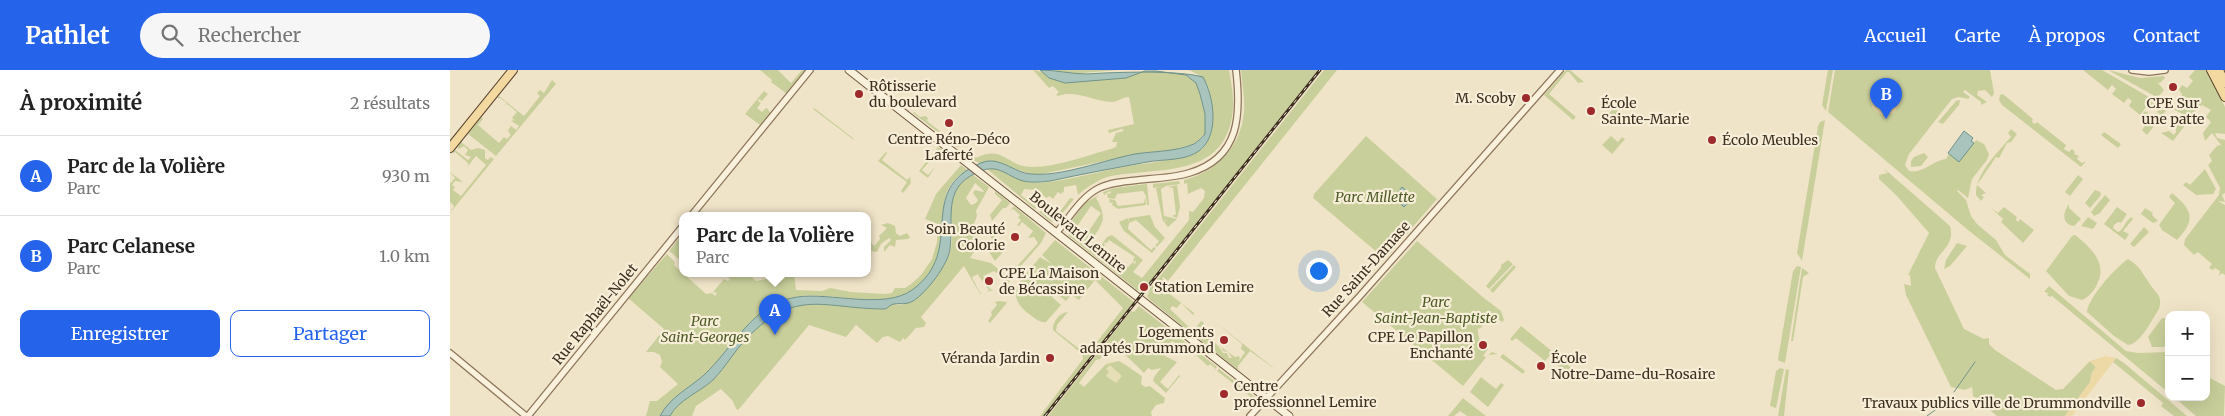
<!DOCTYPE html>
<html lang="fr">
<head>
<meta charset="utf-8">
<style>
  body { margin:0; font-family:Merriweather,serif; background:#f6f6f6; color:#222 }
  .controls { position:absolute; right:15px; bottom:15px; display:grid; overflow:hidden; border-radius:10px; box-shadow:0 5px 20px #0002 }
  .controls button { width:45px; height:45px; display:grid; place-items:center; padding:0; border:0; border-bottom:1px solid #e0e0e0; background:#fff; color:#222; font:25px sans-serif }
  .you { position:absolute; left:868px; top:200px; width:18px; height:18px; margin:-12px; border:4px solid #fff; border-radius:50%; background:#1a73e8; box-shadow:0 0 0 8px #1a73e833 }
  .badge { display:grid; place-items:center; width:32px; height:32px; border-radius:50%; background:#2563eb; color:#fff; font-size:16px; font-weight:700 }
  .pin { position:absolute; translate:-50% -41px; filter:drop-shadow(0 1px 2px #0008) }
  .pin::after { content:''; position:absolute; top:26px; width:18px; height:15px; background:inherit; clip-path:polygon(0 0,100% 0,50% 100%) }
  .popup { position:absolute; left:229px; top:142px; width:192px; height:65px; box-sizing:border-box; display:grid; place-content:center; border-radius:10px; background:#fff; filter:drop-shadow(0 1px 4px #0005); font-size:16px; white-space:nowrap; color:#767676 }
  .popup b { font-size:19px; color:#222 }
  .popup::after { content:''; position:absolute; left:50%; top:100%; margin-left:-10px; border:10px solid transparent; border-top-color:#fff }
  .list { margin:0; padding:0; list-style:none }
  h2 { display:flex; justify-content:space-between; align-items:center; height:65px; margin:0; padding:0 20px; font-size:21px }
  h2 small { font-size:16px; font-weight:400; color:#767676 }
  .list li { display:grid; grid-template-columns:32px 1fr auto; gap:15px; align-items:center; box-sizing:border-box; height:80px; padding:0 20px; border-top:1px solid #e0e0e0 }
  .list b { display:block; font-size:19px; white-space:nowrap }
  .list p { margin:0; font-size:16px; white-space:nowrap; color:#767676 }
  .list em { font-size:16px; font-style:normal; color:#767676 }
  .actions { display:flex; gap:10px; padding:15px 20px }
  .actions a { flex:1; padding:11px 0; border:1px solid #2563eb; border-radius:10px; text-align:center; font-size:18px; color:#2563eb }
  .actions .main { background:#2563eb; color:#fff }
  .icon { flex:none; width:28px; height:28px; fill:none; stroke:currentColor; stroke-width:2; stroke-linecap:round; stroke-linejoin:round }
  .map { position:relative; flex:none; width:1775px; height:346px; overflow:hidden }
  header { display:flex; align-items:center; gap:30px; box-sizing:border-box; height:70px; padding:0 25px; background:#2563eb; color:#fff }
  header strong { font-size:24px }
  nav { display:flex; gap:28px; margin-inline-start:auto; font-size:18px }
  .search { width:350px; height:45px; background:#f6f6f6; display:flex; align-items:center; gap:12px; box-sizing:border-box; padding:0 18px; border-radius:28px; color:#767676; font-size:19px }
  main { display:flex }
  aside { flex:1; background:#fff }
  .map>svg:first-child { display:block }
  .farmland { fill:#e6deb5 }
  .green { fill:#c9cf9b; fill-rule:evenodd }
  .sand { fill:#ecd9a5 }
  .water { fill:#a9c4bc; stroke:#6f938a }
  .lines { fill:none; stroke-linecap:round; stroke-linejoin:round }
  .stream { stroke:#6f938a; stroke-width:1 }
  .tertiary-casing { stroke:#8d765c; stroke-width:8 }
  .secondary-casing { stroke:#6f573f; stroke-width:9 }
  .primary-casing { stroke:#5b4430; stroke-width:10 }
  .tertiary { stroke:#faf1dc; stroke-width:5.5 }
  .secondary { stroke:#faf1dc; stroke-width:7 }
  .primary { stroke:#f3d9a0; stroke-width:8 }
  .rail-casing { stroke:#3d2e20; stroke-width:3 }
  .rail { stroke:#f7eed8; stroke-width:1; stroke-dasharray:4; stroke-linecap:butt }
  .poi-dot { fill:#9e2a2b; stroke:#f7eed8; stroke-width:2 }
  .labels { text-anchor:middle; stroke-width:4.5; stroke-linejoin:round; paint-order:stroke }
  .poi-label { font-size:14px; fill:#3d2e20; stroke:#f7eed8; text-anchor:start }
  .park-label { font-size:14px; font-style:italic; fill:#4d5a26; stroke:#f7eed8 }
  .street-label { font-size:14px; fill:#3d2e20; stroke:#f7eed8 }
</style>
</head>
<body>
<header>
<strong>Pathlet</strong>
<div class="search"><svg class="icon" aria-label="search" viewBox="0 0 24 24"><circle cx="10" cy="10" r="6"/><path d="M15 15l6 6"/></svg>Rechercher</div>
<nav><a>Accueil</a><a>Carte</a><a>À propos</a><a>Contact</a></nav>
</header>
<main>
<aside>
<h2>À proximité<small>2 résultats</small></h2>
<ul class="list">
<li><span class="badge">A</span><div><b>Parc de la Volière</b><p>Parc</p></div><em>930 m</em></li>
<li><span class="badge">B</span><div><b>Parc Celanese</b><p>Parc</p></div><em>1.0 km</em></li>
</ul>
<div class="actions"><a class="main">Enregistrer</a><a>Partager</a></div>
</aside>
<div class="map">
<svg width="1775" height="346" viewBox="0 0 1775 346">
  <rect width="100%" height="100%" fill="#f0e4c8"/>
  <path class="farmland" d="M669,291L682,298L664,320L646,303L648,304L658,292Z"/>
  <path class="green" d="M310,0H328L341,13L352,0H356L337,24L321,12L322,10Z
    M583,0C594,0 602,11 615,13L676,8L695,1H706L736,5L746,13L750,24L755,44V64L744,74L723,80L692,83L592,104H581L562,98L530,94L519,87L520,84L526,88C549,76 555,91 573,96C596,101 638,85 661,79L666,77L667,72H662L666,63L674,61L672,59L659,63L658,60L684,54L679,27C673,27 669,31 663,32C645,32 625,19 608,26L606,25L609,22L603,16L599,18Z
    M602,0H668L621,4Z
    M738,0H779C781,12 784,26 783,38C778,109 710,97 661,106C649,109 637,117 628,125L626,115L614,117V121L611,124L608,122L603,129L599,126L597,128L585,120L574,119L571,125L587,138L585,139L537,99C553,96 568,113 587,113C612,112 647,102 673,97C692,93 713,92 733,87C740,86 748,83 753,78C763,66 764,49 762,34C759,15 757,7 738,0Z
    M791,0H869L696,217L694,215L692,221L687,220L619,166L617,157L636,132L649,125L646,128C658,149 653,153 641,171L629,164L641,172L639,174L648,180L657,167L662,165L693,190L683,202L692,208L739,150V141L743,142L754,128L755,121L751,118L738,124L737,113L734,114V110C766,102 791,77 794,42C795,28 792,14 791,0ZM641,136L651,143L636,165L630,163L626,158ZM659,170L685,187L683,190L684,192L686,190L685,194L683,192L678,197L653,180L655,174L653,172L657,173Z
    M874,0H887L718,211L713,207L712,208L716,213L711,219L716,223L717,222L744,243L743,245L731,233L727,238L722,236L720,239L743,261L751,251L754,253L752,256L754,258L753,261C759,269 769,274 773,283H777L779,288H782L778,282L773,281L772,278L767,274L785,287L789,286L790,289L788,291H789L795,282L791,279L792,274L764,251L829,302L800,281L788,296V300L700,230L697,226L702,219L698,223L699,220Z
    M1116,0H1120L1134,12L1128,13L1119,2H1117L1099,24L1126,47L1123,50L1094,25Z
    M1378,0H1383L1376,41L1372,35Z
    M1385,0H1540L1544,23L1542,27L1535,20L1528,21L1527,25L1537,32L1531,35V32L1515,20L1513,22L1520,27L1518,29L1509,27L1502,29L1459,84L1455,95L1459,101C1473,104 1484,90 1496,89L1499,84L1509,91L1526,70L1534,74L1539,84L1537,90L1522,109L1518,128L1508,120L1507,121L1516,130L1521,146L1527,154L1546,170L1555,185L1580,204V209L1518,160L1378,42Z
    M1633,0H1652L1718,38L1712,46L1707,42L1708,40L1699,33L1690,45L1679,36L1682,31L1678,28L1674,33L1662,24L1666,19L1662,15L1658,20Z
    M1658,0L1690,8L1714,6L1715,8L1710,13L1707,12L1714,20L1708,27L1717,33Z
    M1745,0H1757L1775,37V64L1765,63L1767,68L1775,70V123L1772,125L1775,132L1768,131L1775,135V205L1772,203L1769,206L1770,201L1765,198L1763,200L1759,198L1762,194L1748,182L1744,185L1734,175L1735,169L1769,125L1770,118L1758,95L1762,91L1759,85L1767,76L1771,75L1762,63L1755,71L1753,63L1761,52L1756,47L1761,40L1752,35L1738,47L1723,39L1732,24L1729,20L1732,15L1737,18L1743,11L1739,7Z
    M102,10L106,14L46,86L18,64L32,47L33,49L28,55L49,73L54,67L57,69L61,65L56,60L60,63L58,60L61,56L66,60L69,56L61,51L64,50L62,48L67,42L57,34L55,35L57,33L50,28H47L49,26L74,46L90,26L87,23L90,20L94,23Z
    M314,21L318,24L312,31L309,29L308,31L311,33L307,38L312,42L316,38L318,39L321,45L310,55L295,44Z
    M1553,24L1583,49L1582,52L1585,54L1587,52L1616,75L1614,79L1619,82L1622,79L1625,82L1624,84L1629,86L1627,89L1632,93L1636,91L1631,97L1552,35L1549,30L1550,25Z
    M1510,30L1509,35L1493,54L1488,52L1506,31Z
    M364,38L403,68L404,70L363,39Z
    M1164,38L1183,54L1185,56H1173L1159,43Z
    M1695,41L1703,46L1706,43L1711,47L1697,65L1692,60L1698,52L1691,46Z
    M464,42L470,47L475,46L478,48L477,51L510,77H507L463,43Z
    M1375,50L1352,191L1347,183L1368,56L1370,52Z
    M1733,50L1737,53L1723,71L1711,63L1719,61L1724,65L1726,62L1725,52Z
    M1561,59L1567,64L1561,72L1557,73L1549,88L1546,87L1527,115L1536,123L1531,125L1534,127L1531,131L1526,125C1525,104 1548,82 1561,67L1558,63Z
    M1654,62L1671,74L1668,78L1651,65Z
    M916,66L987,129L935,189L863,128L864,124Z
    M1161,66L1168,72L1172,67L1175,69L1162,84L1152,75Z
    M11,72L21,80L28,78L35,80V88L38,90L40,87L44,89L0,143L4,136L0,132V114L5,108L0,102L13,112L5,111L2,115L5,117L3,120L11,126L36,95L26,86L18,96V93L5,82L2,84L5,80L18,90L21,87L15,85L18,80L14,76L9,79L7,77Z
    M488,77L495,82L492,85L487,83L472,100L478,105L485,97L478,108L469,101Z
    M436,82L437,83L432,90L457,110L460,107L461,113L453,123L451,121L457,112L428,91Z
    M1474,83L1478,87L1471,96L1461,97V91L1464,87Z
    M511,95L517,100C481,122 500,153 489,186C485,198 474,211 464,219C435,242 379,220 344,227C302,235 283,278 254,305C239,319 220,328 210,346H196L200,331H207L228,314L210,297L212,292L210,285L204,282H196L214,259L178,228L217,184L225,192L224,195L256,224L262,223L265,226L267,223L263,222L274,209L278,211L280,209L277,206L279,204H299L306,211L320,208V204H344L346,220L372,221L380,218L401,222L434,224L442,223L445,218H455L461,214L471,205L482,189L487,172L488,154L475,149L486,124Z
    M1433,99L1438,102L1500,156C1506,178 1485,181 1485,198L1514,259L1534,269L1539,268V274L1545,280L1606,320L1613,319L1640,291L1646,297L1642,303L1640,312L1615,346H1547L1523,326L1522,317L1515,320L1501,317L1456,225L1454,214L1461,216L1460,205H1458L1479,163L1447,126L1429,109V105L1438,103Z
    M1755,99L1766,119L1763,124L1746,125L1733,115L1736,112L1740,115Z
    M523,105L539,117L526,141L527,146L524,154L535,160L531,162L528,169L530,173L520,188L541,193L560,209L558,217L555,215L557,212L552,208L550,210L552,207L544,201L533,206L540,219L543,220L537,222L539,220L528,205L531,203L522,207L530,223L533,222L530,224L514,196L471,247L476,253L474,257L466,258L455,270L453,268L450,272L438,266L433,267L427,273L406,255L396,267L359,255L289,339L287,340L282,330L271,319L246,336L242,346H220C228,330 250,322 263,310C276,297 284,281 297,268C347,217 373,239 435,239L443,234L452,235C470,220 489,207 499,185C509,160 486,120 523,105ZM525,113L534,121L533,122L525,120L523,123L528,130L526,133L521,135L516,128Z
    M1628,105L1633,109L1620,126L1615,122Z
    M729,111L730,114L716,116L711,119L714,146L727,149L718,157L714,152L718,148L713,152L706,118L711,117L703,118V114Z
    M697,114L699,135H697L696,126L693,121L667,124L665,129L658,128L657,124L661,123L660,121L654,125L653,122L664,118Z
    M727,115L730,137L727,148L722,146L726,144L723,118L718,117Z
    M1645,120L1650,122L1651,125L1640,138L1635,133Z
    M545,121L560,133L556,138H553L542,151L540,145L552,130L545,124Z
    M1722,123C1743,140 1746,150 1727,170L1712,160L1709,155L1725,133L1719,127Z
    M1655,125L1660,130L1650,143L1644,146L1641,142Z
    M695,127L696,135L668,139L662,135L663,132L660,133L659,129L665,130L668,136L694,133Z
    M620,128L624,129L607,150L601,152L589,142L591,141L603,151Z
    M1619,134V138L1631,149L1624,156C1611,154 1613,142 1619,134Z
    M564,136L596,163L591,173L563,205L560,204L588,173L584,167L578,168L583,161L572,152L569,156L567,155L571,150L568,148L570,145L563,139L560,141Z
    M1540,137L1548,143L1554,137L1567,147L1566,150L1568,152L1570,149L1584,160L1573,173L1551,152L1553,149Z
    M1667,137L1677,144L1671,153L1668,152L1664,155L1663,158L1668,162C1675,159 1674,151 1682,147L1683,149L1673,161L1679,164L1675,170L1654,154Z
    M1695,138L1703,143L1702,145L1708,151L1703,153L1691,144Z
    M700,145L705,157L715,168L707,177L705,176L709,171L686,150L679,153L678,159L701,180L704,177L706,178L702,183L674,161L669,152L678,148L679,152V148Z
    M1638,147L1647,153L1643,159L1631,156Z
    M438,153L445,156L446,163L450,166L457,163L460,167L458,169L446,170L445,177L440,175L434,182V177L441,170L439,168L431,174L427,182L420,181L418,187L419,170L424,176L430,169L429,166L437,158L431,155Z
    M1694,157L1699,162L1684,177L1680,174Z
    M541,163L553,175V182L545,191L535,176L537,172H541L542,169L540,166Z
    M232,164V184L231,187L232,188L230,190L219,181Z
    M1625,165C1640,177 1657,192 1648,212C1645,220 1640,226 1632,230L1619,226L1596,201L1622,166Z
    M605,170L684,232L594,346H590L633,289L632,284L603,260C602,252 610,242 618,242L607,255L606,261L637,285L673,238L645,210L629,230L621,225L616,231L605,223L602,227L611,235L596,252C589,253 585,248 579,244C551,222 574,208 590,187L602,194L592,185Z
    M967,171L1034,228L1051,241L1054,250L1052,252L1043,245L1040,248L1033,246L1032,247L1036,251L1030,259L1028,258C1027,265 1031,269 1029,273L1038,279L1033,286L1036,287L1042,282L1048,284L1038,285L1013,316L912,232Z
    M1507,173L1517,176L1500,196L1494,199L1496,190Z
    M1678,189C1692,198 1691,202 1700,214C1706,224 1713,225 1709,239C1702,249 1691,274 1678,275L1664,266L1637,242C1638,228 1666,197 1678,189Z
    M1058,190L1063,194L1039,219L1036,216L1051,198V195Z
    M1064,195L1066,197L1043,223L1040,220Z
    M1347,196L1351,197L1335,293L1329,291L1328,289L1343,201Z
    M1352,198L1359,203L1353,207L1343,271H1341Z
    M1599,216L1676,281L1688,283L1719,282V323L1602,226L1600,227L1597,225L1598,223L1594,222Z
    M549,231L557,232L556,234L540,253L538,251L542,245L541,242L547,235L545,232Z
    M689,236L767,297L764,301L765,298L760,294L758,296L747,286L722,271L714,282L715,286L727,292L710,312L718,319L729,305L760,331L730,306L716,323L703,311L704,307L711,298L702,300L698,298L694,303L665,275L658,283L656,281L650,289L646,290L629,313L634,317L655,295L669,291L692,306L691,314L695,317L700,316L715,328L714,333L706,335L701,342L702,346H598L681,241L684,242ZM660,295L672,306L666,313L656,306L659,302L656,299Z
    M1712,248L1719,249V274L1713,277H1702L1698,267Z
    M1071,256L1103,282L1095,291L1066,268L1062,271L1060,269Z
    M1053,284L1075,301L1073,304L1050,287Z
    M1106,286L1128,303L1118,304L1102,291Z
    M1666,288L1674,293L1737,346H1724L1711,336L1713,333L1663,292Z
    M1330,298L1334,299L1326,338L1320,336L1326,301Z
    M769,299L806,328L805,334L799,330L801,327L767,301Z
    M1336,299L1339,300L1334,346H1328Z
    M1756,306L1775,316L1774,346H1746L1724,327H1756Z
    M1031,307L1046,319L1051,313L1054,315L1038,337L1020,322Z
    M1013,328L1014,329L1036,346H1017L1010,341L1004,346H998Z"/>
  <path class="sand" d="M1439,12L1445,18L1443,21L1451,32L1444,43L1432,45L1423,39L1420,29L1423,26L1424,20L1427,23L1432,19V14Z
    M1655,286L1666,288L1622,346H1615L1640,312L1643,301L1646,297L1640,291Z"/>
  <path class="water" d="M590,0C606,0 621,4 637,4C668,2 726,0 753,7C764,27 770,65 749,81C735,91 714,89 697,92C665,98 632,104 600,111C591,112 583,113 573,111C559,107 549,95 534,100C491,114 504,144 500,179C498,195 476,223 463,231C456,235 451,233 444,234C441,234 438,238 435,239C373,239 347,217 297,268C284,281 276,297 263,310C250,322 228,330 220,346H210C220,327 238,319 254,305C283,278 303,233 347,227C380,222 434,240 462,220C518,180 463,121 531,93C549,85 564,103 581,104C611,107 654,90 685,84C704,81 725,82 744,74C748,71 752,68 755,64V44L750,24L746,13L736,5L706,1H695L676,8L615,13L599,8Z
    M1514,61L1523,68L1521,71L1524,73L1509,92L1498,83Z
    M952,117L959,123L954,128L959,132L954,137L944,128Z"/>
  <g class="lines">
    <path class="stream" d="M1504,322L1525,292
      M1477,346L1496,332"/>
    <g class="tertiary-casing">
      <path id="tertiary" d="M1682,0L1699,2L1715,0
        M241,146L360,0
        M607,162C620,147 631,127 649,118C664,111 682,111 698,109C712,108 726,107 739,103C791,88 791,43 786,0
        M0,283L76,346
        M78,346L232,157
        M800,346L909,227L1110,0"/>
    </g>
    <g class="secondary-casing">
      <path id="secondary" d="M399,0L839,346"/>
    </g>
    <g class="primary-casing">
      <path id="primary" d="M1761,0L1775,27
        M1769,0L1775,13
        M0,78L63,0"/>
    </g>
    <use href="#tertiary" class="tertiary"/>
    <use href="#secondary" class="secondary"/>
    <use href="#primary" class="primary"/>
    <g class="rail-casing">
      <path id="rail" d="M595,346L870,0"/>
    </g>
    <use href="#rail" class="rail"/>
  </g>
  <g class="poi-dot">
    <circle cx="1723" cy="17" r="5"/>
    <circle cx="409" cy="24" r="5"/>
    <circle cx="1076" cy="28" r="5"/>
    <circle cx="1141" cy="41" r="5"/>
    <circle cx="499" cy="53" r="5"/>
    <circle cx="1262" cy="70" r="5"/>
    <circle cx="565" cy="167" r="5"/>
    <circle cx="539" cy="211" r="5"/>
    <circle cx="694" cy="217" r="5"/>
    <circle cx="774" cy="270" r="5"/>
    <circle cx="1033" cy="275" r="5"/>
    <circle cx="600" cy="288" r="5"/>
    <circle cx="1091" cy="296" r="5"/>
    <circle cx="774" cy="324" r="5"/>
    <circle cx="1691" cy="333" r="5"/>
  </g>
  <g class="labels">
    <g class="poi-label">
      <text x="419" y="21">Rôtisserie<tspan x="419" dy="16">du boulevard</tspan></text>
      <text x="1066" y="33" text-anchor="end">M. Scoby</text>
      <text x="1151" y="38">École<tspan x="1151" dy="16">Sainte-Marie</tspan></text>
      <text x="1723" y="38" text-anchor="middle">CPE Sur<tspan x="1723" dy="16">une patte</tspan></text>
      <text x="499" y="74" text-anchor="middle">Centre Réno-Déco<tspan x="499" dy="16">Laferté</tspan></text>
      <text x="1272" y="75">Écolo Meubles</text>
      <text x="555" y="164" text-anchor="end">Soin Beauté<tspan x="555" dy="16">Colorie</tspan></text>
      <text x="549" y="208">CPE La Maison<tspan x="549" dy="16">de Bécassine</tspan></text>
      <text x="704" y="222">Station Lemire</text>
      <text x="764" y="267" text-anchor="end">Logements<tspan x="764" dy="16">adaptés Drummond</tspan></text>
      <text x="1023" y="272" text-anchor="end">CPE Le Papillon<tspan x="1023" dy="16">Enchanté</tspan></text>
      <text x="590" y="293" text-anchor="end">Véranda Jardin</text>
      <text x="1101" y="293">École<tspan x="1101" dy="16">Notre-Dame-du-Rosaire</tspan></text>
      <text x="784" y="321">Centre<tspan x="784" dy="16">professionnel Lemire</tspan></text>
      <text x="1681" y="338" text-anchor="end">Travaux publics ville de Drummondville</text>
    </g>
    <g class="park-label">
      <text x="925" y="132">Parc Millette</text>
      <text x="986" y="237">Parc<tspan x="986" dy="16">Saint-Jean-Baptiste</tspan></text>
      <text x="255" y="256">Parc<tspan x="255" dy="16">Saint-Georges</tspan></text>
    </g>
    <g class="street-label">
      <text transform="translate(628 162) rotate(39)" y="5">Boulevard Lemire</text>
      <text transform="translate(916 199) rotate(-48)" y="5">Rue Saint-Damase</text>
      <text transform="translate(145 244) rotate(-51)" y="5">Rue Raphaël-Nolet</text>
    </g>
  </g>
</svg>
<div class="controls">
<button>+</button>
<button>−</button>
</div>
<div class="you"></div>
<div class="pin badge" style="left:325px;top:265px">A</div>
<div class="popup"><b>Parc de la Volière</b>Parc</div>
<div class="pin badge" style="left:1436px;top:49px">B</div>
</div>
</main>
</body>
</html>
